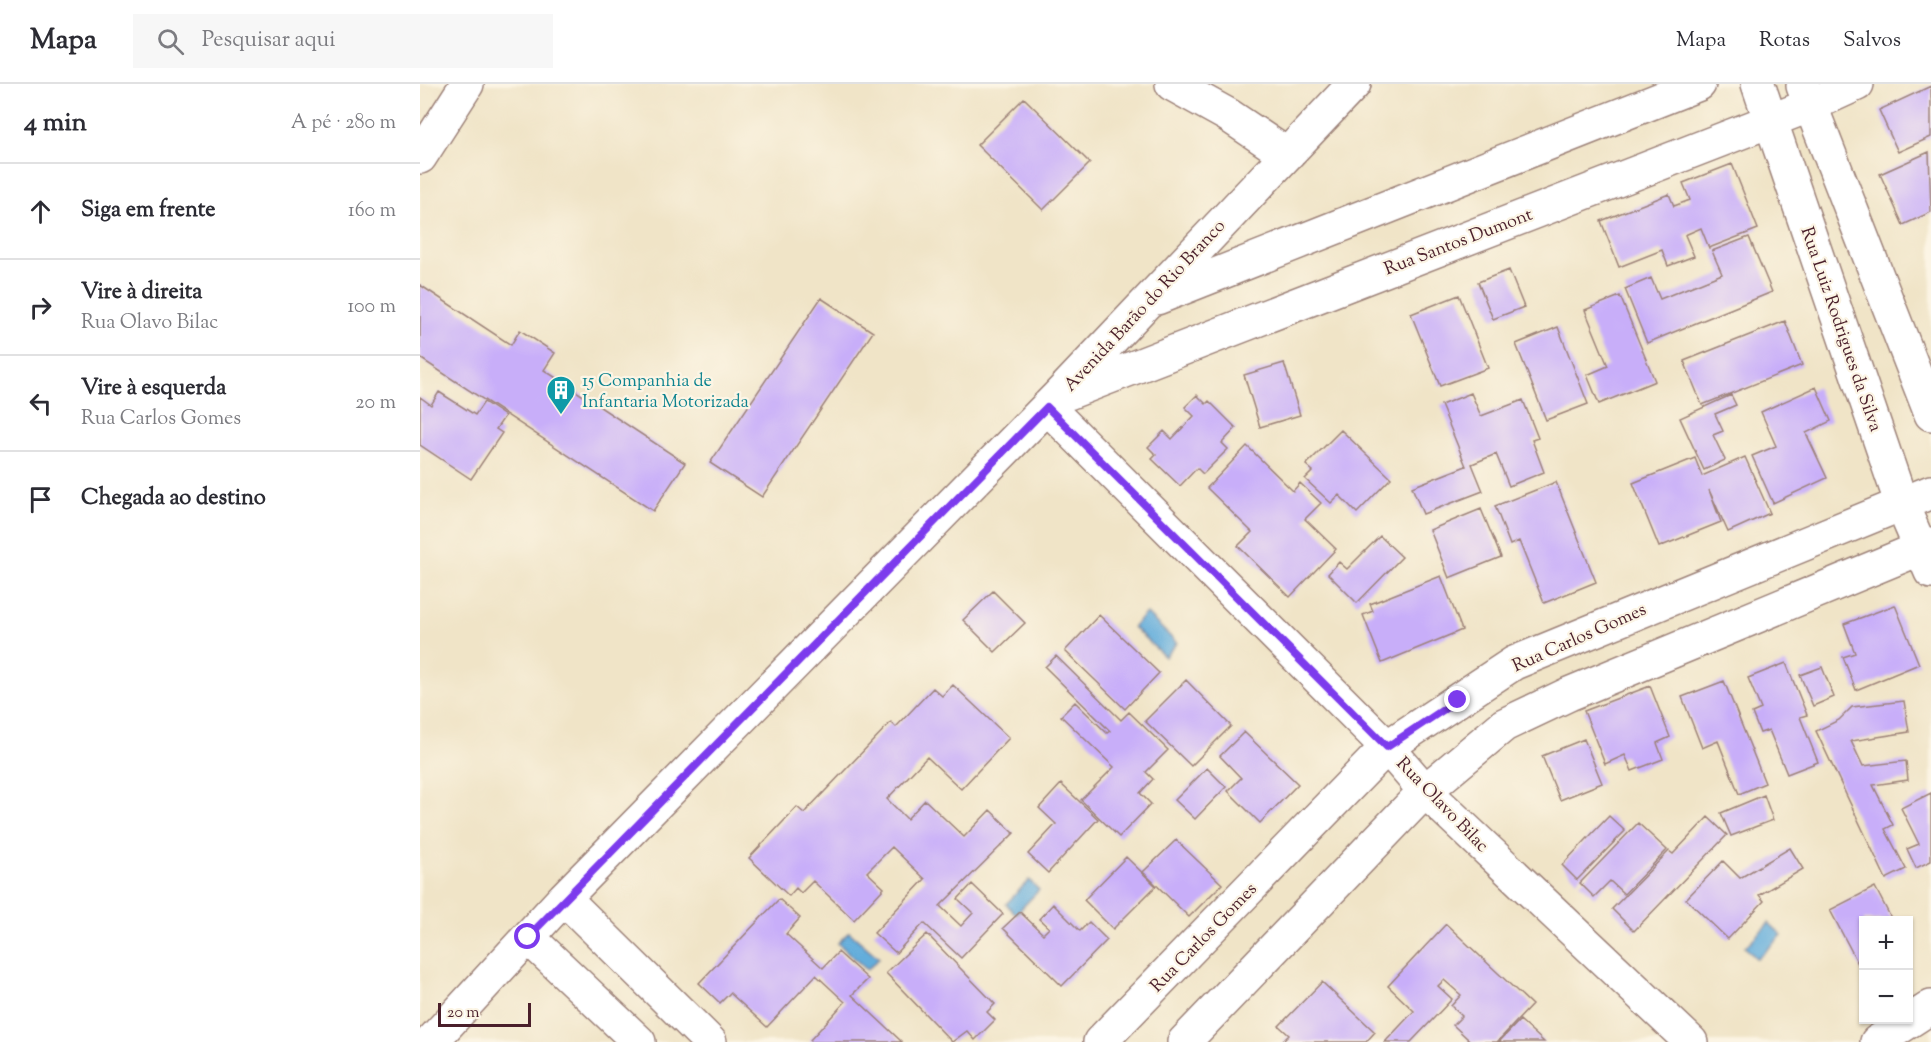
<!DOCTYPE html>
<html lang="pt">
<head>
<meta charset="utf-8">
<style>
  body { margin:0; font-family:"Sorts Mill Goudy",serif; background:#f7f7f7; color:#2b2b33 }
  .controls { position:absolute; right:18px; bottom:18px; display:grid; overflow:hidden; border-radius:0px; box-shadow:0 2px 4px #0004 }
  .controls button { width:54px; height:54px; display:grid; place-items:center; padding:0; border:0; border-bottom:2px solid #e1e1e2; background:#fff; color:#2b2b33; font:30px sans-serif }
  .scale { position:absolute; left:18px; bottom:15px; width:93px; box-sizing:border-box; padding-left:6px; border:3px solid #4a1f2b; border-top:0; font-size:16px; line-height:21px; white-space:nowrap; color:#4a1f2b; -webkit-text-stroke:4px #fcf5e5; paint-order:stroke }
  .stop { position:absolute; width:18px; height:18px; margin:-14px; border:4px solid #7c3aed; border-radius:50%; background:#fff }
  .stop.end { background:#7c3aed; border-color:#fff; box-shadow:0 2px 6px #0008 }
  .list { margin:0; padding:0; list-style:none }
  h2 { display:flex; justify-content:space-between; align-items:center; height:78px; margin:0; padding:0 24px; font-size:26px }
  h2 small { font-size:20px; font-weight:400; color:#7c7c81 }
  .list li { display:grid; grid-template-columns:39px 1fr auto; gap:18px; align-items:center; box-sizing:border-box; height:96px; padding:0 24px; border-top:2px solid #e1e1e2 }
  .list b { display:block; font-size:22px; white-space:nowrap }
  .list p { margin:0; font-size:20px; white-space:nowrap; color:#7c7c81 }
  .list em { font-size:20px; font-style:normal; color:#7c7c81 }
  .icon { flex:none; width:33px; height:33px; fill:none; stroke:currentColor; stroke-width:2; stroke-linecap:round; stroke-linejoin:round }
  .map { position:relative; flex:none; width:1511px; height:958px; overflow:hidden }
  header { display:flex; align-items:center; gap:36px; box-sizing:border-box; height:84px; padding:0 30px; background:#fff; border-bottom:2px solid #e1e1e2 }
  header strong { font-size:28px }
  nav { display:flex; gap:33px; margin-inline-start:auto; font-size:21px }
  .search { width:420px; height:54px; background:#f7f7f7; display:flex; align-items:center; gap:15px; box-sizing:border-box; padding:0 21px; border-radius:0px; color:#7c7c81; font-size:22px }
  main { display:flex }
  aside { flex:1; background:#fff }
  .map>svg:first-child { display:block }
  .water { fill:#64addb; stroke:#576683; stroke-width:1.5 }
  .building { fill:#c8aef9 }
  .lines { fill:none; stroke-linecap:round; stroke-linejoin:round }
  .minor-casing { stroke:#9d8279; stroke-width:36 }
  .major-casing { stroke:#9d8279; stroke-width:36 }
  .minor { stroke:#fff; stroke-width:33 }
  .major { stroke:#fff; stroke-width:33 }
  .route { stroke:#7c3aed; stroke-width:8 }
  .labels { text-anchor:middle; stroke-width:4.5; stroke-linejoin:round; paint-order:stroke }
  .street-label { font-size:18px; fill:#4a1f2b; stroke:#fcf5e5 }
  .culture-label { font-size:18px; fill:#0d838f; stroke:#fcf5e5; text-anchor:start }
</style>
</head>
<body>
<header>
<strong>Mapa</strong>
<div class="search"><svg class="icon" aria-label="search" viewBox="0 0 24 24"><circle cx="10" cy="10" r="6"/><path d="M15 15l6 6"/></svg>Pesquisar aqui</div>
<nav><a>Mapa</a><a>Rotas</a><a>Salvos</a></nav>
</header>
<main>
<aside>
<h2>4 min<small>A pé · 280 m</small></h2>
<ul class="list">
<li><svg class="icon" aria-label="ahead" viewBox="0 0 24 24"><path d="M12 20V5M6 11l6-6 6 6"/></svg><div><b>Siga em frente</b></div><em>160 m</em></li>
<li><svg class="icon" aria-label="right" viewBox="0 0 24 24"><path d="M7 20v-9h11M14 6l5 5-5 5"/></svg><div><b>Vire à direita</b><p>Rua Olavo Bilac</p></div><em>100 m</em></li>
<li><svg class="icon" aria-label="left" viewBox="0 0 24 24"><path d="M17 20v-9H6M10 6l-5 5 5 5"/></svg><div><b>Vire à esquerda</b><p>Rua Carlos Gomes</p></div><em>20 m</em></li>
<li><svg class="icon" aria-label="arrive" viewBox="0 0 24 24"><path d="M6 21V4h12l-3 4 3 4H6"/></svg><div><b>Chegada ao destino</b></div></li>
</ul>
</aside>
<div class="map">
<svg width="1511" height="958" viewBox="0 0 1511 958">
  <rect width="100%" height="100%" fill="#fcf5e5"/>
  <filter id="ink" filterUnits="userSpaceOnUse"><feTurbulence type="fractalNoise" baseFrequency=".0167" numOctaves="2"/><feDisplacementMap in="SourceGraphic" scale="12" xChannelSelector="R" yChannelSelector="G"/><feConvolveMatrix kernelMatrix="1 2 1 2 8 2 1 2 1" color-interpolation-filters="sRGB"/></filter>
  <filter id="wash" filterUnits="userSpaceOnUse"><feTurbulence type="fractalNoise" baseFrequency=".008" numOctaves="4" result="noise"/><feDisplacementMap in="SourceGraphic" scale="24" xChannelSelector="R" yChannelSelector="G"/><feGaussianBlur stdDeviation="1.35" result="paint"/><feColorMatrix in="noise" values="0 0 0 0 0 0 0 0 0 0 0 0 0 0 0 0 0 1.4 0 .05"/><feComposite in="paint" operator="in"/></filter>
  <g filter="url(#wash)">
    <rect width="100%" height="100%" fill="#f0e4c7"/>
    <path class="water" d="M726,529L757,559L745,573L713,543Z
      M609,796L619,806L596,830L586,820Z
      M1349,839L1362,851L1337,875L1325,863Z
      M429,848L459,874L447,886L418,859Z"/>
    <g id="blocks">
      <path class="building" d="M1511,2V53L1478,68L1459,26Z
        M604,14L670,79L623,126L557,61Z
        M1509,68L1511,128L1483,141L1460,90Z
        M1312,80L1338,145L1289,164L1281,144L1265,151L1274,172L1248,182L1242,166L1199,183L1181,137L1249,110L1254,122L1270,116L1263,99Z
        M1329,153L1352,208L1227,259L1205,205L1231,194L1240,215L1302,190L1292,167Z
        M1089,186L1104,223L1073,235L1058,198Z
        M0,201L91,261L100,246L135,269L124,286L265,379L233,427L0,274Z
        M1039,211L1068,284L1020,302L991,230Z
        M1200,212L1235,297L1179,320L1167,291L1188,282L1165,226Z
        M401,214L453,248L342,413L290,379Z
        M1365,237L1382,281L1282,321L1264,277Z
        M1138,243L1168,320L1126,336L1096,260Z
        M864,279L880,331L840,343L824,291Z
        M1396,303L1411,337L1386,349L1407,394L1353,419L1332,372L1356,362L1341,328Z
        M19,308L55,331L64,318L85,332L76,345L82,349L51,395L0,361V313L11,321Z
        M1051,309L1061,332L1103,316L1118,354L1112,356L1124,388L1089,402L1076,370L1052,380L1063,407L1003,430L992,403L1046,382L1021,321Z
        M777,311L786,320L789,317L816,344L802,359L808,365L783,390L777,384L760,402L732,375L736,371L728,363L744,347L752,355L774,332L765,323Z
        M1311,311L1316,321L1295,330L1303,347L1293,351L1305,376L1284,386L1260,334Z
        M921,346L971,394L937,429L919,411L911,419L885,395L893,387L886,381Z
        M827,362L873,407L880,399L901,419L885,435L916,465L870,513L818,462L832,448L787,404Z
        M1325,373L1350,429L1308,448L1289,406L1301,438L1239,463L1213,399L1275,374L1282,392Z
        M1136,398L1176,498L1124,519L1099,457L1090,461L1075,422Z
        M1061,425L1081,473L1029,494L1010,446Z
        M960,452L982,473L937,519L908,490L919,478L927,485Z
        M1021,492L1042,546L962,579L943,531L953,527L950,520Z
        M573,507L605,539L575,568L543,536Z
        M1475,521L1499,580L1436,606L1423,573L1435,569L1424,540Z
        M679,531L739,589L705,625L645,567Z
        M636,572L701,636L709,628L748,666L726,688L733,695L720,709L731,720L699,753L661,716L694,683L641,632L655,618L687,649L690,647L625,583Z
        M1366,579L1387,631L1380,633L1398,678L1367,690L1349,646L1340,649L1332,629L1341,625L1328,594Z
        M1402,583L1414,613L1393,622L1380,591Z
        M766,596L811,642L771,682L725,637Z
        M1304,597L1345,699L1319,710L1298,657L1282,664L1262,613Z
        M533,601L589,654L541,705L507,673L467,715L487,735L505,716L544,753L570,726L594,749L520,822L541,842L553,829L538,815L552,800L583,830L541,874L504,839L476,869L454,849L505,795L472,763L447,788L464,804L434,836L393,797L381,809L376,804L369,812L329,774L377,723L384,729L471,638L476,643L513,604L522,612Z
        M1230,602L1250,653L1237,659L1243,675L1212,687L1205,671L1185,680L1164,627Z
        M1484,617L1489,648L1431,657L1443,682L1486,677L1488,696L1453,701L1473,741L1465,745L1486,785L1466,795L1396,647L1419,636L1432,623Z
        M824,648L878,700L840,739L808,707L821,694L800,672Z
        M1164,655L1182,699L1140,716L1122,672Z
        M787,684L806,703L775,735L755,716Z
        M641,700L678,735L628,789L608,770L636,740L619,724Z
        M1511,709V777L1496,784L1487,765L1499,760L1481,724Z
        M1344,711L1353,736L1311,752L1301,729Z
        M1189,732L1205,747L1157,796L1142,781Z
        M1288,733L1307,751L1214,847L1192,825L1249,767L1253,770Z
        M1218,739L1247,766L1204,810L1190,797L1174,813L1160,799Z
        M756,756L802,800L769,833L723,788Z
        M1370,764L1383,785L1339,811L1344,817L1308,855L1266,815L1303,777L1320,794Z
        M706,773L736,802L693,845L664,816Z
        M1455,803L1472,836H1444V891L1410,826Z
        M359,815L380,834L366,850L403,884L418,868L448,895L432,911L482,958H392L390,956L425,918L396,891L347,943L310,909L300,919L279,899Z
        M633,820L660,847L669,838L687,856L642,902L583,844L600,828L623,850L629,844L619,835Z
        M1026,840L1112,921L1077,958H1048L1049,956L1033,941L1042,932L1031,922L1041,911L1024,896L1018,902L1032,915L1014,934L991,958H965L994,927L968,902Z
        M507,850L575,920L567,928L575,936L555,956L547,947L532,958L466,889Z
        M902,898L955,948L946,958H862L869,951L859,942Z
        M1100,936L1124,958H1079Z"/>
    </g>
  </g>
  <g filter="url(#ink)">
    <use href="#blocks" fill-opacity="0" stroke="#9d8279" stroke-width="1.5"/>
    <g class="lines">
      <g class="minor-casing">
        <path id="minor" d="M752,0L808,31L866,70
          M1338,0L1482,421L1511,488
          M1383,2L1511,330
          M0,73L47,0
          M737,214L1279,0
          M648,309L1391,21L1437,0
          M627,323L967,663L1005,707L1271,958
          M144,814L290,958
          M108,853L219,958
          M11,958L144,814L637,313L934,0
          M680,958L967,663L1094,579L1511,408
          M764,958L1005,707L1084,641L1149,610L1511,460"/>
      </g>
      <g class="major-casing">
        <path id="major" d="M1457,958L1511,923"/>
      </g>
      <use href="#minor" class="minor"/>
      <use href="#major" class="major"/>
    </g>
  </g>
  <g class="lines" filter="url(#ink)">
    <path class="route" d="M108,853L627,323L967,663L1038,616"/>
  </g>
  <defs>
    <g id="building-pin" transform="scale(1.5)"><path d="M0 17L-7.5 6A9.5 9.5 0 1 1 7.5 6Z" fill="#0f9aa8" stroke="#fcf5e5"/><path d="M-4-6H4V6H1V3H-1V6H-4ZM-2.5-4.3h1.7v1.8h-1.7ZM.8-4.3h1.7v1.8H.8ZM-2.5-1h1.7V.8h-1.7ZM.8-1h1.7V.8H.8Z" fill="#fff"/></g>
  </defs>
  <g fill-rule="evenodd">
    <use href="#building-pin" x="141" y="306"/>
  </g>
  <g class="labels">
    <g class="street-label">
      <text transform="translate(1038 157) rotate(-21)" y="6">Rua Santos Dumont</text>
      <text transform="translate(724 221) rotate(-47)" y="6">Avenida Barão do Rio Branco</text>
      <text transform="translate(1422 245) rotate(71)" y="6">Rua Luiz Rodrigues da Silva</text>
      <text transform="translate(1159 553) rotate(-24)" y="6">Rua Carlos Gomes</text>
      <text transform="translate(1023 720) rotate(46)" y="6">Rua Olavo Bilac</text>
      <text transform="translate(783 853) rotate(-46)" y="6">Rua Carlos Gomes</text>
    </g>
    <g class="culture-label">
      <text x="162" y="302">15 Companhia de<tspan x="162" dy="21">Infantaria Motorizada</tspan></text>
    </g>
  </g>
</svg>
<div class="controls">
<button>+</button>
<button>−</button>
</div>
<div class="scale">20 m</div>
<div class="stop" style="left:108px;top:853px"></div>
<div class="stop end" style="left:1038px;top:616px"></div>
</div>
</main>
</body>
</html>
